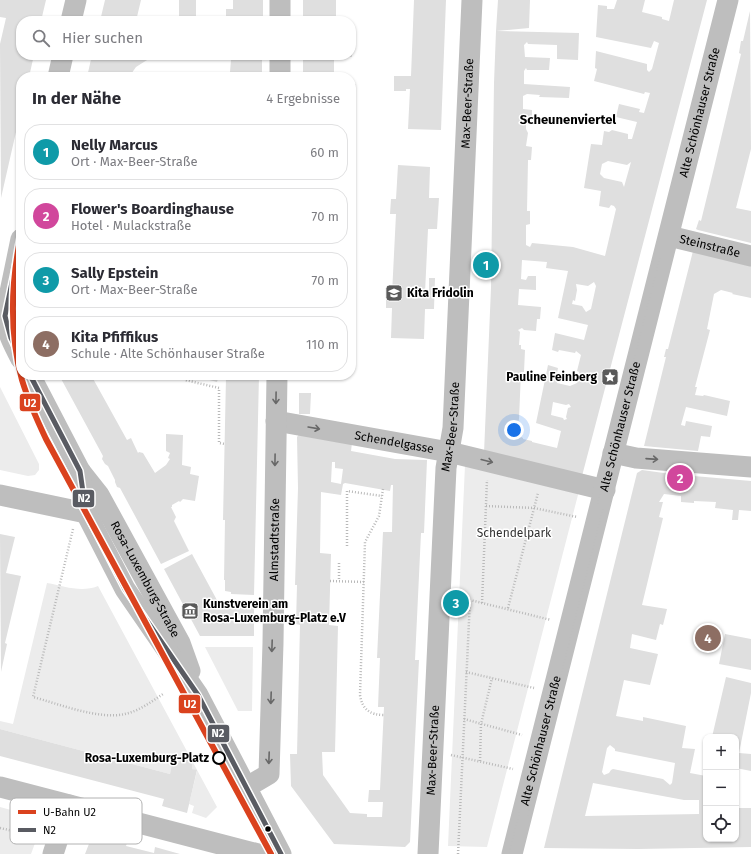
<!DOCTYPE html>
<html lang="de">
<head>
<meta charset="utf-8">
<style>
  body { margin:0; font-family:"Fira Sans",sans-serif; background:#f7f7f7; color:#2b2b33 }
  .controls { position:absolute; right:12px; bottom:12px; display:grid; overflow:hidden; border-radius:8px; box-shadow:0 1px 3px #0004 }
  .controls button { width:36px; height:36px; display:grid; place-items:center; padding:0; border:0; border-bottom:1px solid #e1e1e2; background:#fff; color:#2b2b33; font:20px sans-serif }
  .you { position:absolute; left:514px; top:430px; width:14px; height:14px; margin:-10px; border:3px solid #fff; border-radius:50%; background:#1a73e8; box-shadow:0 0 0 6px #1a73e833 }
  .badge { display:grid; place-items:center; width:26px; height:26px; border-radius:50%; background:#7c3aed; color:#fff; font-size:13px; font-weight:700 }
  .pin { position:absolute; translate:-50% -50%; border:2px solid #fff; box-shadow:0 1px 4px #0006 }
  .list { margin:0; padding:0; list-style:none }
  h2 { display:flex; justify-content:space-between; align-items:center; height:52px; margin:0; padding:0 16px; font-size:17px }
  h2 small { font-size:13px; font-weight:400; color:#7c7c81 }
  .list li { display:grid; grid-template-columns:26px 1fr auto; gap:12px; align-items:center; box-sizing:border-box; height:56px; margin:0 8px 8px; padding:0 8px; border:1px solid #e1e1e2; border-radius:16px }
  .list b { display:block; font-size:15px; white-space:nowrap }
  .list p { margin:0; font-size:13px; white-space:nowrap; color:#7c7c81 }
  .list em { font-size:13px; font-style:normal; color:#7c7c81 }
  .icon { flex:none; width:22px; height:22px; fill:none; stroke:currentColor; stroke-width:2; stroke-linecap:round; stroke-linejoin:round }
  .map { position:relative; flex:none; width:751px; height:854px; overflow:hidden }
  .search { position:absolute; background:#fff; box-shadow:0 1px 3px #0004; left:16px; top:16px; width:340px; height:44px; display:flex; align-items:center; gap:10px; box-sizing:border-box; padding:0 14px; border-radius:16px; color:#7c7c81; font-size:15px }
  .panel { position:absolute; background:#fff; box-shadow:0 1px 3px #0004; left:16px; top:72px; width:340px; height:308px; border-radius:16px }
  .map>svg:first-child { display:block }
  .green { fill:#ececec }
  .building { fill:#dfdfdf; fill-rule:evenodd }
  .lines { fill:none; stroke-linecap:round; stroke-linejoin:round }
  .path { stroke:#b9b9b9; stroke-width:2.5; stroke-dasharray:1 2; stroke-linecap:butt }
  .minor { stroke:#bebebe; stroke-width:21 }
  .tram { stroke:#bebebe; stroke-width:1 }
  .bus-1-casing { stroke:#fff; stroke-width:8 }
  .bus-1 { stroke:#595b62; stroke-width:5 }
  .metro-1-casing { stroke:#fff; stroke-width:9 }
  .metro-1 { stroke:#da421e; stroke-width:6 }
  .oneway { stroke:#686868 }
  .stop-dot { fill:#fff; stroke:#000; stroke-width:2 }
  .bus-dot { fill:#000; stroke:#fff; stroke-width:1.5 }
  .labels { text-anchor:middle; stroke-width:3; stroke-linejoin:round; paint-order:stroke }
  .street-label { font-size:12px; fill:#000; stroke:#fff }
  .poi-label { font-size:12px; font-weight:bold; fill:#000; stroke:#fff; text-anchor:start }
  .park-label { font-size:12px; fill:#333; stroke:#fff }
  .stop-label { font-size:12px; font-weight:bold; fill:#000; stroke:#fff; text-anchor:end }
  .neighbourhood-label { font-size:13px; font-weight:bold; fill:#000; stroke:#fff }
  .key { fill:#fff; stroke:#b2b2b2; stroke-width:1 }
  .key-label { font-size:11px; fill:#000 }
  .line-badge { stroke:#fff; stroke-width:1.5 }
  .badge-label { font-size:11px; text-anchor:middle; font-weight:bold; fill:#fff }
</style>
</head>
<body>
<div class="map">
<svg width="751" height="854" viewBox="0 0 751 854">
  <rect width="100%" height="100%" fill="#fff"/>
  <path class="green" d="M0,387L39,464V470L35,475L28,476L0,470Z
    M465,465L579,491L487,847L448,846Z
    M47,583C64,586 81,593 98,586L217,807L206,818L192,813L194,806L189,804L197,771L192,769V764L188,760H180L177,765H172L170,774L0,729V721L13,724Z
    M205,647H253L252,711H238Z
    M0,807L44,819L31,854H0Z"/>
  <path class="building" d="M0,0H46L41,21H21V55H34L29,77H21V110L1,198L0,44L6,18L0,17Z
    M105,0H141L136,21H100Z
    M179,0H196V21H179Z
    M233,0H263V21H222L226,19V9H233Z
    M303,0H336V21H303Z
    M414,0H446L441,130L408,129L410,89H406V91H394V76H411Z
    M498,0H530L529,28L496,31L579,33L578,60L557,59V45L528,44L527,42L524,45L525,57L550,58L549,70H527L526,68L524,71V84L570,87L569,98L539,97L540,95L527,94L523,96V109L532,110V123H526V129L528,133L526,146L532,147L531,160H528L527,211H530V224L526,225V245L530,247L532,243L573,247L605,256L616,209L614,206L611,205L609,208L599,206L601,191L584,188L591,144L602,145L604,131L609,132L612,130L628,134V139H632L637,122L616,117L619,104L640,109L639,112L644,113L650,93L645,92L644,94L594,81L597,69L595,68L596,51L647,64V70L649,72L652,69L659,43L654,41L651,48L596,37L598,5L607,6V9H614L617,0H645L642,12L662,17V19L669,21L674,0H707L582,476L484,453L491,288L494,83L496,31ZM608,161L627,165L631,162L624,187L622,182L604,178L600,174L602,164ZM522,260L547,262L546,268L568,271L558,318L588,325L584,340L555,333L552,350L558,352L559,350L575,353L576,351L581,355L577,371L579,372L578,380L577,383L570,386L557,383L556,378L558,368L548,365L536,423L561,431L557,448L532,442V441L523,439V438L515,434L519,419L521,372H524L525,350L521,349V345H519L520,332L518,330L522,328L524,330L536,331L537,319H540L541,307L518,305L519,289L536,290V276H528L526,280L521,279ZM594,282L596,286L591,309L586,312L582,306L572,304L573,300L575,301L577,290L576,284L588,286ZM553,402L566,405L569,404L571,407L568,408L566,417L567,419L564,420L563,418L551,415Z
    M750,11L751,149L736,208L751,211V243L698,230L696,229L699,220L701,221L713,172L741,54L739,53L741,41H743Z
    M92,55H155L136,67L129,77H87Z
    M227,55H262V77H231V72H230L231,60H227Z
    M303,55H352V57H336L334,56V77H303Z
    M351,84H356V98L355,99H351Z
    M351,119H355V134H351Z
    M398,165L430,167L429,198H439L437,229H428L425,293H429V278H435L434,309H425L424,339L391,338L392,308H386V293L392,294L396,214H390L391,199H396Z
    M693,251L751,266V298L732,294L733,293L721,290L714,294L707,329L710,330L695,387H697L695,395L703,396L704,395L730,401L727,416L686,407L681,425L685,426L686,421L712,426L710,437L701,436L698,451L644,446L666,357H664L666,349H668Z
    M59,375H91L127,440L131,438L138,453L139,452L143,453L155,473L166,465L170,459L168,458L170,453L166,451V434L183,435L182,465L191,467L190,474L199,476L195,501L183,499L180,502L179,501L172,505V507H171L176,517L174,521L189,551L161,564L120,488L117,487L115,482V480L108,466L105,464L102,459L103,456Z
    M190,375H219L217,382Z
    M220,375H259L254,595L231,594V592L225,591V580H224L225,520H223L226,377Z
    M299,393H311L310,414H299Z
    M300,433L352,443L351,451L395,459L427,460L424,533H421L415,660H419L410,842L405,847L334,844L291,786L290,754H297L300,625L296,624L297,585H295L298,488L297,437ZM332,462H335V468L343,469L341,484L331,482ZM345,483L390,491L391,485H393L392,532H383L377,658H380L378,707H384L380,790H369L368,802H383L382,817H367V814L350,813L323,775L322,752H335L338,626L329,625L331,554L320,553L321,492L341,495L343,484Z
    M642,470L671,474L751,481V511L739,510L738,520H732L733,510L715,508L716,502L694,501V503L681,502V496L664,494L659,502H663L659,517L663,518L642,605L667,609L663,625L660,624L656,640L632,634L630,648L658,654L650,685L624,680L616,716L643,721V717L686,726L682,748L695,749L690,773L706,776V839H736V808H751V847L638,849L544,848L637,473ZM610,745L615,749V751L675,763L672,783L670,785L663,779L613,769L611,770L609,773L604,775L602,772L607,748ZM593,783L684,800H699V814L585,816Z
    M0,534L15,537L6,573L21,576L5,643L7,644L1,672Z
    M192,554L218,602L254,603V636H200L164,569Z
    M725,634L751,639V670L719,664Z
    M726,677L751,683V693L739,753L751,754V771L736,768V737H712Z
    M0,729L170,774L172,764L177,765L180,760H188L192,764V769L197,770L187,813L162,806L164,799L0,756Z
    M94,831L128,840L126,846L154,853L155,847L180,854H85Z"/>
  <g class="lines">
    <path class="path" d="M186,375L185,380L219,388V443L225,444
      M383,489L379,516L365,542L360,695C362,709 370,715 384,715
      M486,506L534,508L577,517
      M73,529L33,697C59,704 99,720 125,714C139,711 151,702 163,694
      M347,546V491L382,496
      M339,563V581
      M330,581L364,582
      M458,597L551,620
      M482,603L487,480
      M508,608L538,493
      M466,672L534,688
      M464,719L522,735
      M451,755L513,769
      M480,761L481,724L492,678
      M0,828L22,833L20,839
      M458,854L470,600"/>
    <g class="minor">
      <path d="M71,21L76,0"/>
      <path d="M280,21V0"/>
      <path d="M58,77L63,55"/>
      <path d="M280,77V55"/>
      <path id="s1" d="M669,236L751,256"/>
      <path d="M21,239L5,316C7,332 13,344 21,359"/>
      <path id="s2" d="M30,375L80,471L99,495L180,643L190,671"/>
      <path id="s3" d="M276,421L449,452L605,490"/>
      <path d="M613,453L636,458L751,467"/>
      <path d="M80,471L86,513L125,589L198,695L281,854"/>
      <path d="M0,495L86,513"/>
      <path d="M0,787L258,854"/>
      <path id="s4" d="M247,787L269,774L273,643L277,375"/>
      <path d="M53,854L69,805"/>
      <path id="s5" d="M428,854L446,468L453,428L472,0"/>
      <path id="s6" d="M512,854L728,0"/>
    </g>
    <path class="tram" d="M699,130L732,0
      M509,854L725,0
      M519,854L545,738L686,180"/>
    <g class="bus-1-casing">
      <path id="bus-1" d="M21,239L5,316L11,338L21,359
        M30,375L80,471L86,513L125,589L198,695L281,854"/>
    </g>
    <use href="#bus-1" class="bus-1"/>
    <g class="metro-1-casing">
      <path id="metro-1" d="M21,235C11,283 9,332 22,380C28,400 37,420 46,439L271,854"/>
    </g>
    <use href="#metro-1" class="metro-1"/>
  </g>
  <defs><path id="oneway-shaft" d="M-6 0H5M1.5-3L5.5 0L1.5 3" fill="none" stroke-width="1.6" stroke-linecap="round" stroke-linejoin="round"/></defs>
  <g class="oneway">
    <use href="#oneway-shaft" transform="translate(276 398) rotate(91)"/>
    <use href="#oneway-shaft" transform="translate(314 428) rotate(10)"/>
    <use href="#oneway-shaft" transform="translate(652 459) rotate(4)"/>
    <use href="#oneway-shaft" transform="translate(275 460) rotate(91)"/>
    <use href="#oneway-shaft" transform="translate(487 461) rotate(14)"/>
    <use href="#oneway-shaft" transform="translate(272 646) rotate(92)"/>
    <use href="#oneway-shaft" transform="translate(271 698) rotate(92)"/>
    <use href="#oneway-shaft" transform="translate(269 758) rotate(92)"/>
  </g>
  <defs>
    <g id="school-square" transform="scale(0.9)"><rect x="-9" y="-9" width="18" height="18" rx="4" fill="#595959" stroke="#fff"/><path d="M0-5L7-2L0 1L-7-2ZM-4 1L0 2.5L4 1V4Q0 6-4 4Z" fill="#fff"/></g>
    <g id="sight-square" transform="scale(0.9)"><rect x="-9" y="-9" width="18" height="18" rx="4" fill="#595959" stroke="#fff"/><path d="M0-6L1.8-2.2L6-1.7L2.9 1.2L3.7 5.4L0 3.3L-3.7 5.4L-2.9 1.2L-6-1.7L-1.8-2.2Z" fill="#fff"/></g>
    <g id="museum-square" transform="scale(0.9)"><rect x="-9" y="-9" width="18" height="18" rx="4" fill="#595959" stroke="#fff"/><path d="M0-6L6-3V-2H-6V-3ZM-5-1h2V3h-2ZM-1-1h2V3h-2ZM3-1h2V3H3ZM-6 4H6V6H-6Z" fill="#fff"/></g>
  </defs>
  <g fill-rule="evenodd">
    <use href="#school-square" x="394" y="293"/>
    <use href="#sight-square" x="610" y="377"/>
    <use href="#museum-square" x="190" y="611"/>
  </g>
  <circle class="stop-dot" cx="219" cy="758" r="6"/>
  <circle class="bus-dot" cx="268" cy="829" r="3.5"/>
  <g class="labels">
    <g class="street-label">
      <text dy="4" stroke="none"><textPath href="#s5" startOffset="752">Max-Beer-Straße</textPath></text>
      <text dy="4" stroke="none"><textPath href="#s6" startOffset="765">Alte Schönhauser Straße</textPath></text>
      <text dy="4" stroke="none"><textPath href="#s1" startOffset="42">Steinstraße</textPath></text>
      <text dy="4" stroke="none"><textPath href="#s5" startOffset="428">Max-Beer-Straße</textPath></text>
      <text dy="4" stroke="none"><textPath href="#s6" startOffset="441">Alte Schönhauser Straße</textPath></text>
      <text dy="4" stroke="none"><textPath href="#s3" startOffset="120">Schendelgasse</textPath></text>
      <text dy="4" stroke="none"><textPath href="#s4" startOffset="260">Almstadtstraße</textPath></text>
      <text dy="4" stroke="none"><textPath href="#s2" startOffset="235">Rosa-Luxemburg-Straße</textPath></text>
      <text dy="4" stroke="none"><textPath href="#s6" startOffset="117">Alte Schönhauser Straße</textPath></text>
      <text dy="4" stroke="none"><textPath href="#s5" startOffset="104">Max-Beer-Straße</textPath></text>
    </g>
    <g class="poi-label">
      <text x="407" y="297">Kita Fridolin</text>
      <text x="597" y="381" text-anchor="end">Pauline Feinberg</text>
      <text x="203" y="608">Kunstverein am<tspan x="203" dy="14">Rosa-Luxemburg-Platz e.V</tspan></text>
    </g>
    <g class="park-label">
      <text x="514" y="537">Schendelpark</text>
    </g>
    <g class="stop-label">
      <text x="209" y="762">Rosa-Luxemburg-Platz</text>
    </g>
    <g class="neighbourhood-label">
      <text x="568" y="124">Scheunenviertel</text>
    </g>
  </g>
  <rect x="10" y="798" width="132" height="46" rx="6" class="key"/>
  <rect x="18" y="810" width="18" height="4" fill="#da421e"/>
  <rect x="18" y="828" width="18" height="4" fill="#595b62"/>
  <g class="key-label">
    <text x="43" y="816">U-Bahn U2</text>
    <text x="43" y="834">N2</text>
  </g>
  <g class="line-badge">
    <rect x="19" y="393" width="22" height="19" rx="4" fill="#da421e"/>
    <rect x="72" y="489" width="23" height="19" rx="4" fill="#595b62"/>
    <rect x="178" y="694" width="23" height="20" rx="4" fill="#da421e"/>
    <rect x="207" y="724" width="23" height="19" rx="4" fill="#595b62"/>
  </g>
  <g class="badge-label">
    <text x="30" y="407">U2</text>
    <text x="84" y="502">N2</text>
    <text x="190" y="708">U2</text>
    <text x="218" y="737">N2</text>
  </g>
</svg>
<div class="controls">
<button>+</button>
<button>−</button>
<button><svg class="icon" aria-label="locate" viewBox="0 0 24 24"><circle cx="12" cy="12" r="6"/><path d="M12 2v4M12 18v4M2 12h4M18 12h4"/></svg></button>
</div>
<div class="you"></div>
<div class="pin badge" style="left:486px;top:265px;background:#0f9aa8">1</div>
<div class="pin badge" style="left:680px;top:478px;background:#d1479c">2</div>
<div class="pin badge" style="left:456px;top:603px;background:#0f9aa8">3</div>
<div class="pin badge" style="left:708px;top:638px;background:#8d6e63">4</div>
<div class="search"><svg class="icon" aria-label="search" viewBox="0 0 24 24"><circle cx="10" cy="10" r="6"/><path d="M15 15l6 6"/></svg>Hier suchen</div>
<section class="panel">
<h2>In der Nähe<small>4 Ergebnisse</small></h2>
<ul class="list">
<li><span class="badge" style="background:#0f9aa8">1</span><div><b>Nelly Marcus</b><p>Ort · Max-Beer-Straße</p></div><em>60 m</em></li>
<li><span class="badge" style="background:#d1479c">2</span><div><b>Flower's Boardinghause</b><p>Hotel · Mulackstraße</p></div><em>70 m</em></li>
<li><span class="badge" style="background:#0f9aa8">3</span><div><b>Sally Epstein</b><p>Ort · Max-Beer-Straße</p></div><em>70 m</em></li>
<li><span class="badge" style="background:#8d6e63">4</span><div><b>Kita Pfiffikus</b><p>Schule · Alte Schönhauser Straße</p></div><em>110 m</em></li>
</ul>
</section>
</div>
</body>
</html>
